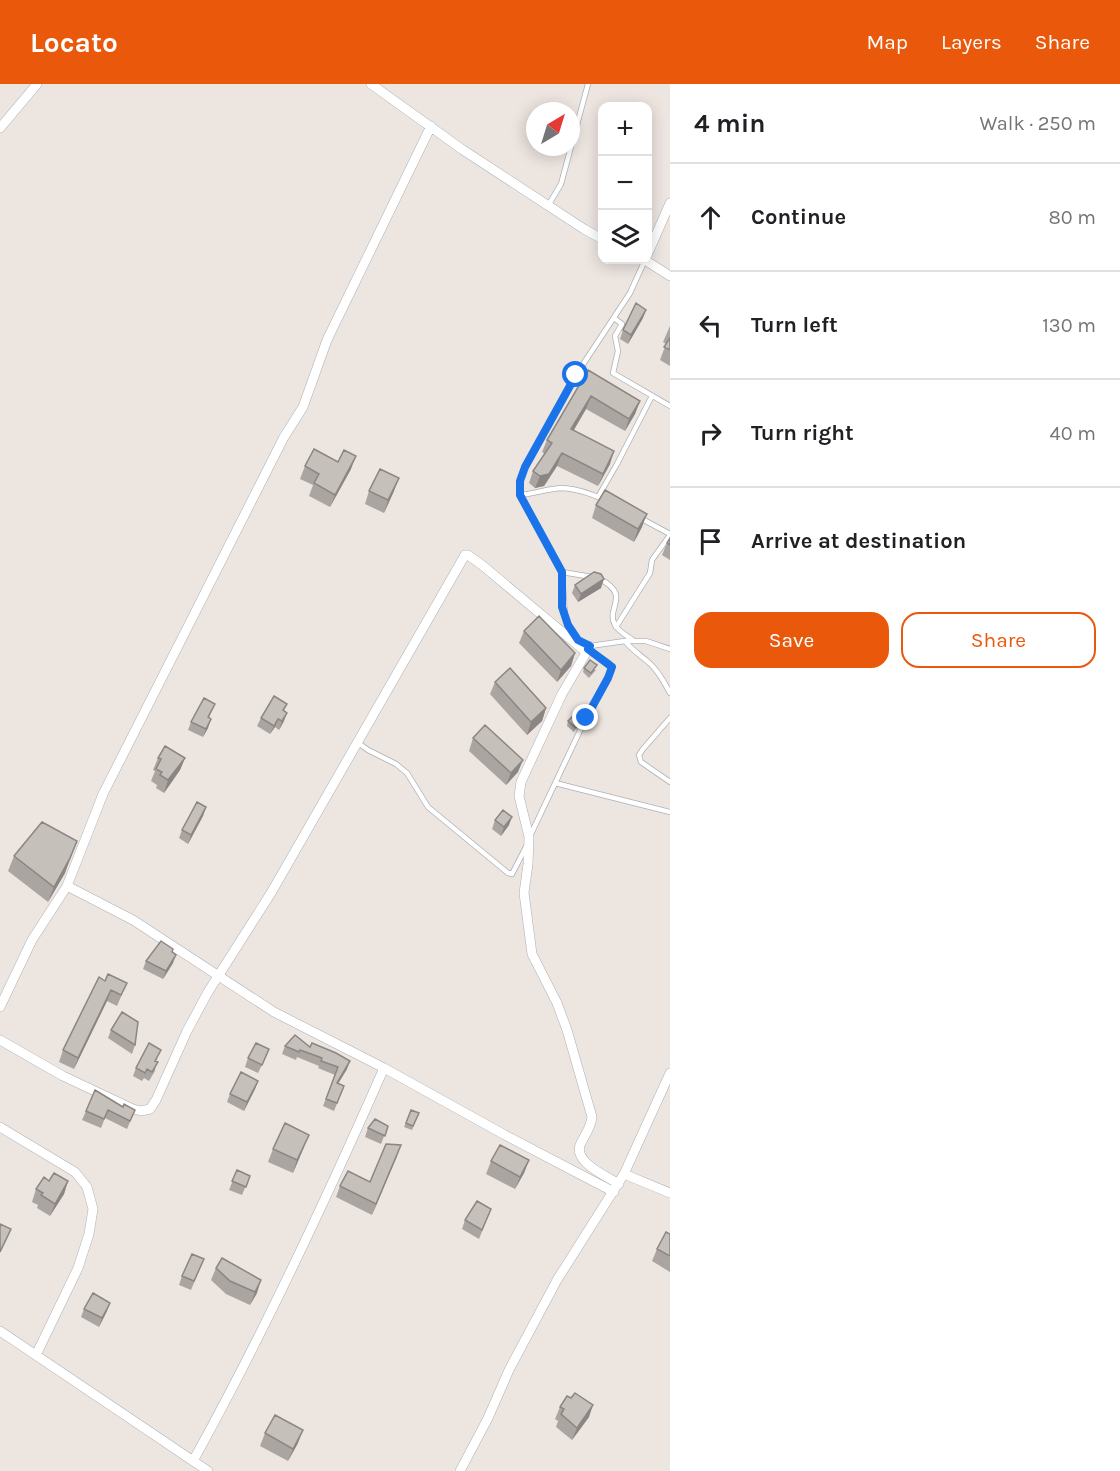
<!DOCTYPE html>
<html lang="en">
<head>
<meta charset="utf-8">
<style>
  body { margin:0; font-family:Karla,sans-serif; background:#f2f2f2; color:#202124 }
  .controls { position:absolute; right:18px; top:18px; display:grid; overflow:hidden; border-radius:12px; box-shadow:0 3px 15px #0003 }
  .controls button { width:54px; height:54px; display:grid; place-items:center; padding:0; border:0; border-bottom:2px solid #e0e0e0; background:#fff; color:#202124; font:30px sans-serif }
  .compass { position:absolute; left:526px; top:18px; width:54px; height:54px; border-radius:50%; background:#fff; box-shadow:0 3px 15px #0003; rotate:38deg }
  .stop { position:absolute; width:18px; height:18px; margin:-14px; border:4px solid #1a73e8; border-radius:50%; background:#fff }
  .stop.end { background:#1a73e8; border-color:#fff; box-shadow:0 2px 6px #0008 }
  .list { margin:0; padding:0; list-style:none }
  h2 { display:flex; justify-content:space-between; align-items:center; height:78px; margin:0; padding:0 24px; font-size:26px }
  h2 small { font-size:20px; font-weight:400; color:#757577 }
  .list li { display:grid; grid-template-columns:39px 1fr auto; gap:18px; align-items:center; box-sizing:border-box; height:108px; padding:0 24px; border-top:2px solid #e0e0e0 }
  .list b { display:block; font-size:22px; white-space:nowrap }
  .list em { font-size:20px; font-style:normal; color:#757577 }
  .actions { display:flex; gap:12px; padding:18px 24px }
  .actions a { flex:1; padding:14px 0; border:2px solid #ea580c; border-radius:18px; text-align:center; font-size:21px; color:#ea580c }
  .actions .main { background:#ea580c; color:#fff }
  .icon { flex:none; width:33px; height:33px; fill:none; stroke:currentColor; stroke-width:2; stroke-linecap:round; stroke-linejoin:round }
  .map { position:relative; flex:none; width:670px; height:1387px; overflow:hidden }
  header { display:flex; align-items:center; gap:36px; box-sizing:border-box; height:84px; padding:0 30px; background:#ea580c; color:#fff }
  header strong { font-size:28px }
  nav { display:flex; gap:33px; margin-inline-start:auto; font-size:21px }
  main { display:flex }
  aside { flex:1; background:#fff }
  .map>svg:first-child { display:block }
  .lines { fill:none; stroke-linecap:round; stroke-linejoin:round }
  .lane-casing { stroke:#acb1b7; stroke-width:6 }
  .street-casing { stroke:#acb1b7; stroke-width:10 }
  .lane { stroke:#fff; stroke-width:4.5 }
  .street { stroke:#fff; stroke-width:9 }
  .wall { fill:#aaa5a1 }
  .shaded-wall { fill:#8b8683 }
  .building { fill:#c6c0bb; stroke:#8b8683; stroke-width:1.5 }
  .route { stroke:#1a73e8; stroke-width:8 }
</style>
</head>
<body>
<header>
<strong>Locato</strong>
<nav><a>Map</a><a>Layers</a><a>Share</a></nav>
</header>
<main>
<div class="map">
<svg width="670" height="1387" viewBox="0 0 670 1387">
  <rect width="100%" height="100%" fill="#ede5e0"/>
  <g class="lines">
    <g class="lane-casing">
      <path id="lane" d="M548,122L561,100L588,0
        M645,176L630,209L576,291L525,383L520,397V411L562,488L565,532L572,549L578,556L590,562L625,557H646L670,565
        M614,234L622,240L615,252L618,267L613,289L670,322
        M520,411C534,410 549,404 563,404C577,405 592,410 605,416
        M598,413L617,380L652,312
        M642,435L670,450
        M562,488L592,493
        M600,495C632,512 605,524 615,541C618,547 627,552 633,556
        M616,543L650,489L652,476L670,451
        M625,557C632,566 639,570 647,577C657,585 664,598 670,609
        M670,634L643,665L639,671L641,678L670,698
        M357,658L368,666L396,680L407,689L428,723L508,789L512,790L526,763
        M555,699L670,728
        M531,750L586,634L612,586L609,579L588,565"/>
    </g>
    <g class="street-casing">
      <path id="street" d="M371,0L463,66L584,145L602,155
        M0,44L37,0
        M648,169L670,119
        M645,176L670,192
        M590,562L562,610L521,698L519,712L529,753L528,780L524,809L532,870L557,919L567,946L592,1033C591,1043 586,1049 581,1059C571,1077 606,1092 619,1100
        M67,802L133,836L274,928L384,984L505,1051L614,1108
        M0,923L32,856L67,802L103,710L284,353L303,323L327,256L431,42
        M0,956L63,992L133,1025L141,1027L150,1025L156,1016L187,947L208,908L271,809L465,471H468L482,481L586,568
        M0,1043L75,1088L87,1103L93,1125L89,1150L78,1184L36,1271
        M624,1090L670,1109
        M0,1247L208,1387
        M193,1377C264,1249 325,1118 384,984
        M460,1387L488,1334L509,1286L557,1196L624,1090L670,989"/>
    </g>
    <use href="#lane" class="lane"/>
    <use href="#street" class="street"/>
  </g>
  <path class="wall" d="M643,234L628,260L620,255L623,246Z
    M670,242V282L660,276L666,260L663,258Z
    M588,286L640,317L635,330L625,347L586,325L573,347L610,380L598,402L557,382L544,402L535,404L529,399L533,387L545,370L542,368L547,356Z
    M305,382L351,385L330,423L309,412L313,401L300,395Z
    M369,407H394L384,429L365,420Z
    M596,421L642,443L634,458L592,434Z
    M670,454V476L662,471L667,459Z
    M575,501L601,504L578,518L572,509Z
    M524,547L575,569L571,582L557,598L519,559Z
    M584,584L596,586L589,594L583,588Z
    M495,598L546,624L542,637L527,651L490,610Z
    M215,620L209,634L208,644L203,653L188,646L191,638Z
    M287,620L284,627V637L279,646L275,643L270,650L257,642L261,634Z
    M580,636L574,648L567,642L568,637Z
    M473,654L518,688L506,701L469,667Z
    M158,674H185L180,686L164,709L156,704L157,701L151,697L155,687L153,686Z
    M206,723L203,732L188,760L179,754L182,746Z
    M495,736L509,741L501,752L492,745Z
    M14,772L65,789L48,818L8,787Z
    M146,877L173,879L163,895L143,885Z
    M105,897L127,899L117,922L107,917L74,985L59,978L63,966Z
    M111,946L135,961L132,970L108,954Z
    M285,962L310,963L347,985L338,1000L344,1002L334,1027L323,1022L335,991L318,984L319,982L297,973L296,976L282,970Z
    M266,973L258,989L245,983L248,974Z
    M158,974L156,977L155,987L149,997L144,994L142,997L133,992L136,984Z
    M258,997L255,1005L244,1027L227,1018L230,1010Z
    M123,1023L135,1026L127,1045L105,1034L101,1044L82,1036L86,1027Z
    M411,1026L419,1029L412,1046L404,1043Z
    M388,1042L381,1060L365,1053L368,1044Z
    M304,1063L293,1089L268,1078L273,1065Z
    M397,1072L372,1131L336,1113L340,1102L370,1098Z
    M529,1076L524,1089L515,1105L486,1090L491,1077Z
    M237,1086L250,1092L242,1111L229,1106Z
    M49,1097H68L64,1110L50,1132L37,1124L38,1121L32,1118L36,1105Z
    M491,1125L479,1155L462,1145L465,1136Z
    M670,1150V1188L652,1177L657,1165Z
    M204,1175L191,1206L179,1201L182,1192Z
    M216,1184L257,1209L250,1221L226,1210L211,1196Z
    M84,1225L107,1227L99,1243L81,1233Z
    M560,1323L589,1333L572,1356L556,1343L558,1337L555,1335Z
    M265,1349L298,1359L288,1377L260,1362Z"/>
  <path class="shaded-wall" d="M646,226L643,234L628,260L631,251Z
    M591,312L586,325L567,358L571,345Z
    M640,317L635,330L625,347L629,335Z
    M614,367L610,380L598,402L603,390Z
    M562,369L557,382L544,402L535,404L540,392Z
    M356,372L351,385L330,423L335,411Z
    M399,394L394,407L384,429L388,416Z
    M647,430L642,443L634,458L638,445Z
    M604,495L601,504L578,518L581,510Z
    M575,569L571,582L557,598L561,586Z
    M546,624L542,637L527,651L531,638Z
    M287,629L284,637L279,646L282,637Z
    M211,635L208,644L203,653L206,645Z
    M278,635L275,643L270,650L274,642Z
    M185,674L180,686L164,709L168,696Z
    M523,676L518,688L506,701L511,689Z
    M206,723L203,732L188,760L191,751Z
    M512,733L509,741L501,752L504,743Z
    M77,757L65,789L48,818L54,803Z
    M176,871L173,879L163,895L166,887Z
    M111,906L107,917L74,985L78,974Z
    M350,977L347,985L334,1006L337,999Z
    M258,997L255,1005L244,1027L247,1018Z
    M309,1051L304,1063L293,1089L297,1076Z
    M401,1061L397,1072L372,1131L376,1120Z
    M529,1076L524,1089L515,1105L520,1093Z
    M68,1097L64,1110L50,1132L55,1120Z
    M261,1196L257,1209L250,1221L255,1208Z
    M110,1219L107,1227L99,1243L102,1234Z
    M593,1321L589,1333L572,1356L577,1344Z
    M303,1346L298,1359L288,1377L293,1365Z"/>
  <path class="building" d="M636,219L646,226L631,251L623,246Z
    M670,254V266L664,263Z
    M588,286L640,317L629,335L591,312L571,345L614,367L603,390L562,369L549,390L540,392L533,387L552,359L547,356Z
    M314,365L338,378L344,366L356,372L335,411L314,399L319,390L305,382Z
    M380,385L399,394L388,416L369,407Z
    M605,406L647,430L638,445L596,421Z
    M670,454V461L667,459Z
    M594,488L601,490L604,495L581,510L575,501Z
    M539,532L575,569L561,586L524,547Z
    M590,576L597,581L591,589L584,584Z
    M510,584L546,624L531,638L495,598Z
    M274,612L287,620L283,626L287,629L282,637L278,635L274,642L261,634Z
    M204,614L215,620L208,633L211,635L206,645L191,638Z
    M574,631L580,636L576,644L568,637Z
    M485,641L523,676L511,689L473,654Z
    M165,662L185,674L168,696L160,691L162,688L156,685L161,675L158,674Z
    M197,718L206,723L191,751L182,746Z
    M503,726L512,733L504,743L495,736Z
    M42,738L77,757L70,774L54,803L14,772Z
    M161,857L173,865L172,868L176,871L166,887L146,877Z
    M108,890L127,899L121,911L111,906L78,974L63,966L99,893L105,897Z
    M122,928L138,938L135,961L111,946Z
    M295,951L310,963L312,959L336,969L350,977L337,999L344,1002L337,1019L326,1015L338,983L321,977L322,974L300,966L299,968L285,962Z
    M149,959L161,966L155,977L158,978L152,988L147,985L145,989L136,984Z
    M256,959L269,965L262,981L248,974Z
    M241,988L258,997L247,1018L230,1010Z
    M95,1006L123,1023L124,1020L135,1026L130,1037L108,1026L104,1035L86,1027Z
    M411,1026L419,1029L413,1042L406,1039Z
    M375,1035L388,1042L385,1052L368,1044Z
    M285,1039L309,1051L297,1076L273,1065Z
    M386,1060L401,1061L376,1120L340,1102L348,1087L370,1098Z
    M500,1061L529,1076L520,1093L491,1077Z
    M237,1086L250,1092L246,1103L232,1097Z
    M54,1089L68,1097L55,1120L41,1111L43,1109L36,1105L44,1093L49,1097Z
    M477,1117L491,1125L482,1146L465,1136Z
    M0,1140L11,1145L0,1168Z
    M666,1148L670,1150V1172L657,1165Z
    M192,1170L204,1175L194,1197L182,1192Z
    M222,1174L261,1196L255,1208L230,1197L216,1184Z
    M93,1209L110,1219L102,1234L84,1225Z
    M575,1309L593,1321L577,1344L561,1330L564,1325L560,1323L567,1312L571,1314Z
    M275,1331L303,1346L293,1365L265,1349Z"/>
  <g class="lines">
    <path class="route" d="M576,291L525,383L520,397V411L562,488V523L568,541L578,556L590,562L588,565L612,583L608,594L586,634"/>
  </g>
</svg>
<div class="controls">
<button>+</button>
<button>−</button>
<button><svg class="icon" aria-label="layers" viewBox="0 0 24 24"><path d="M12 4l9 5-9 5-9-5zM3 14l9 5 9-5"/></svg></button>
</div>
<svg class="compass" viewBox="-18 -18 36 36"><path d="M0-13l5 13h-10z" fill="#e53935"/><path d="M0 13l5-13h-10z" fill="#757577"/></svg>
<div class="stop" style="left:576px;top:291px"></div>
<div class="stop end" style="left:586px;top:634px"></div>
</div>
<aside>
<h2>4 min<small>Walk · 250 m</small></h2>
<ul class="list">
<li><svg class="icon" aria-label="ahead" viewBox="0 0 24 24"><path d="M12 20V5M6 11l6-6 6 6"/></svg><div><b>Continue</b></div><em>80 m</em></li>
<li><svg class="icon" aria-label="left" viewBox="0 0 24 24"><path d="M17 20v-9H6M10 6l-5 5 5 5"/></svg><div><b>Turn left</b></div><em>130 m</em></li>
<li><svg class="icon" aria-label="right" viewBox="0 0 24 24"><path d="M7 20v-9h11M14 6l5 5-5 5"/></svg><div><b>Turn right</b></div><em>40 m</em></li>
<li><svg class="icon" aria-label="arrive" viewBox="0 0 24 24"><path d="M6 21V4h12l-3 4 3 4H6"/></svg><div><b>Arrive at destination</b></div></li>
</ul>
<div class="actions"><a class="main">Save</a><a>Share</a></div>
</aside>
</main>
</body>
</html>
